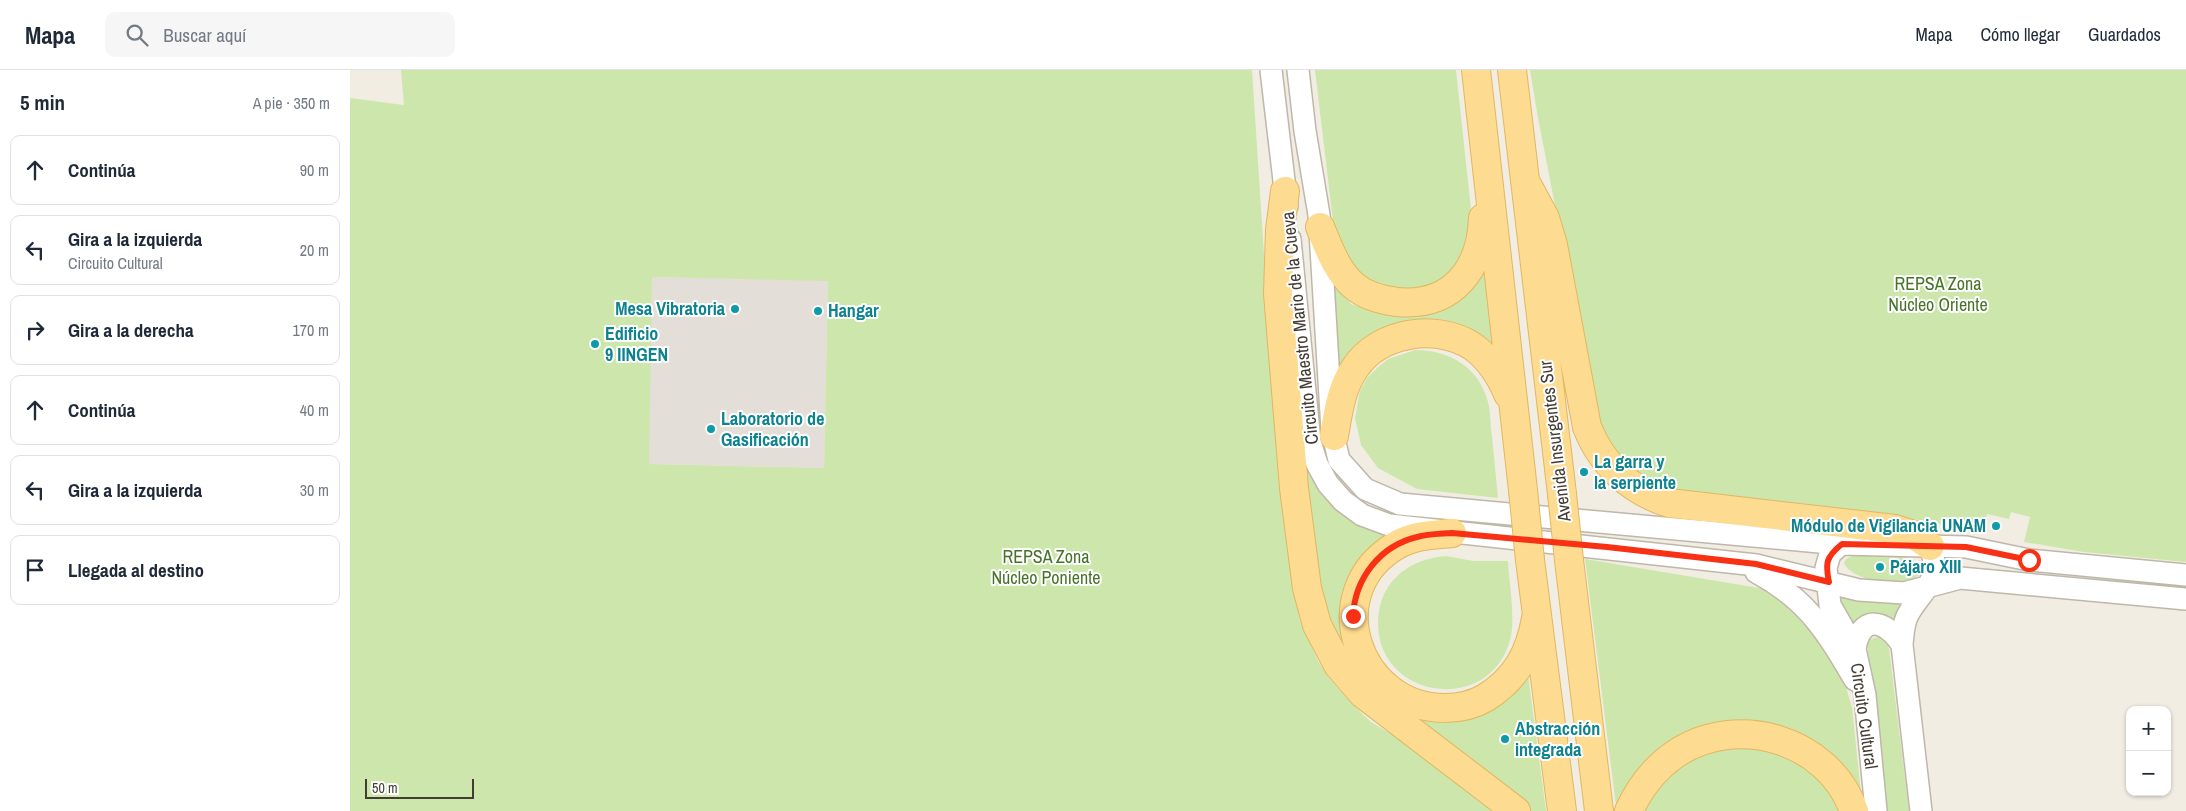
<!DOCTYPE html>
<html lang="es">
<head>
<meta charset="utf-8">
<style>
  body { margin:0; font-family:"Archivo Narrow",sans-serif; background:#f6f6f7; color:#1f2937 }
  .controls { position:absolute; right:15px; bottom:15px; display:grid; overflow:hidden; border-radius:10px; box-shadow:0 1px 4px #0004 }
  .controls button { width:45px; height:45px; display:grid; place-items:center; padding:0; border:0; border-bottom:1px solid #e0e1e3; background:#fff; color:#1f2937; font:25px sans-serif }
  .scale { position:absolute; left:15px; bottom:12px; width:109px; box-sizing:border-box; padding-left:5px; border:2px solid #433c33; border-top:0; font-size:14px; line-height:18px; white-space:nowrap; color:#433c33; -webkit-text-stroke:4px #fff; paint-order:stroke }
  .stop { position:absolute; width:15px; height:15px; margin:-11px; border:4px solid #f83014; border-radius:50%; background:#fff }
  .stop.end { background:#f83014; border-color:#fff; box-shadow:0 1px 5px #0008 }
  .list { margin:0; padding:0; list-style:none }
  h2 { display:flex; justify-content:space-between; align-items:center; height:65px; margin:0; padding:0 20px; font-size:21px }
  h2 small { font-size:16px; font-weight:400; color:#747a83 }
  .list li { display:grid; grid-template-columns:32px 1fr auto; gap:15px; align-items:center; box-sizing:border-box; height:70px; margin:0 10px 10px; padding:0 10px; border:1px solid #e0e1e3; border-radius:10px }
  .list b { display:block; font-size:19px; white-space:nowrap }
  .list p { margin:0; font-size:16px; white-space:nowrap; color:#747a83 }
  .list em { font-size:16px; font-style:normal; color:#747a83 }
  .icon { flex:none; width:28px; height:28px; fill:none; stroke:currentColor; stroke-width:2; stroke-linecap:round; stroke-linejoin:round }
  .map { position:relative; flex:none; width:1836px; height:741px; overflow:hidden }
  header { display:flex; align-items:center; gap:30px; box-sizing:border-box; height:70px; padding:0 25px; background:#fff; border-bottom:1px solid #e0e1e3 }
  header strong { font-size:24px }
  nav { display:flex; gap:28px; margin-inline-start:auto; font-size:18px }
  .search { width:350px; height:45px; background:#f6f6f7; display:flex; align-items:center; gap:12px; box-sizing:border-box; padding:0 18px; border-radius:10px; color:#747a83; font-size:19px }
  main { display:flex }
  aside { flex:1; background:#fff }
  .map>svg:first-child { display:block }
  .industrial { fill:#e3ded8 }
  .green { fill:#cde6ab; fill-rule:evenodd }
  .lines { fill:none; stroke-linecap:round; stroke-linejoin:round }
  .minor-casing { stroke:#bfb7a9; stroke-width:24 }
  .major-casing { stroke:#e2b761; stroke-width:30 }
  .minor { stroke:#fff; stroke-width:21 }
  .major { stroke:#fddb90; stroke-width:28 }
  .major-bridge-casing { stroke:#e2b761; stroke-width:30; stroke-linecap:butt }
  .major-bridge { stroke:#fddb90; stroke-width:28 }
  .route { stroke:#f83014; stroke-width:6 }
  .culture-dot { fill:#0f9aa8; stroke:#fff; stroke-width:2 }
  .labels { text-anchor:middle; stroke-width:4; stroke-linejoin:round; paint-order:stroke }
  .park-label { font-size:18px; fill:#477328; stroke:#fff }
  .culture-label { font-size:18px; font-weight:bold; fill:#0d838f; stroke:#fff; text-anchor:start }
  .street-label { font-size:18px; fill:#433c33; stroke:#fff }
</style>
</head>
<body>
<header>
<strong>Mapa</strong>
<div class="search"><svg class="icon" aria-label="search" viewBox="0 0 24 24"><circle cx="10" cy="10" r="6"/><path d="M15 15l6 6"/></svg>Buscar aquí</div>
<nav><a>Mapa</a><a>Cómo llegar</a><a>Guardados</a></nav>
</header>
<main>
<aside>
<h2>5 min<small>A pie · 350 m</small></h2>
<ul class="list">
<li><svg class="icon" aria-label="ahead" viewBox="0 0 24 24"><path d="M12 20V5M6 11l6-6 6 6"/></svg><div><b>Continúa</b></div><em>90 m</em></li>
<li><svg class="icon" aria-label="left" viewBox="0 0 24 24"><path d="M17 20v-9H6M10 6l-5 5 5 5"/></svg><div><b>Gira a la izquierda</b><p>Circuito Cultural</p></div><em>20 m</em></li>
<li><svg class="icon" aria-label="right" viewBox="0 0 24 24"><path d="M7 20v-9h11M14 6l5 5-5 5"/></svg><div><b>Gira a la derecha</b></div><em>170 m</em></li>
<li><svg class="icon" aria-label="ahead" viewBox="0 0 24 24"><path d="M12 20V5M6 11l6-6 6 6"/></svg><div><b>Continúa</b></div><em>40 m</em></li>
<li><svg class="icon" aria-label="left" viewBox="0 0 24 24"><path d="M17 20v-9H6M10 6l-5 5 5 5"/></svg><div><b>Gira a la izquierda</b></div><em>30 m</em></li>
<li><svg class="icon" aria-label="arrive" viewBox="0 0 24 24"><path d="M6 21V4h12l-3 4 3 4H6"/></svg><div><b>Llegada al destino</b></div></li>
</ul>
</aside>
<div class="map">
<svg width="1836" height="741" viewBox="0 0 1836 741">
  <rect width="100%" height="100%" fill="#f1ede3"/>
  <path class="industrial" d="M302,207L478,210L474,398L298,394Z"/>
  <path class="green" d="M51,0H902L925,353L942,508L950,551L968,591L979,608L1006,638L1021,652L1056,673L1147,741H0V28L54,35ZM302,207L478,211L474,398L299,394Z
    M965,0H1106L1122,149L1112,186L1092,211L1059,224L1021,215L996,197L984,160Z
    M1180,0H1836V492L1734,482L1674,472L1680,447L1661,442L1659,449L1637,444L1633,463L1533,443L1319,421L1284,405L1249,362L1188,48Z
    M1136,189L1143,279L1088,252L1045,254L1011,270L989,297L980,208L1001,234L1033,244L1074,240Z
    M1065,280C1099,280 1129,297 1138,332C1141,343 1140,355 1142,367C1144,387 1146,408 1148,428L1067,419L1028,398L1011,375L1005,348L1010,321L1017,308L1027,298L1038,289Z
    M954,393L985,439L1015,456L1045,465L1015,489L1001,602L966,518Z
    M1506,484C1528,485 1558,479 1573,499C1564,522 1503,513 1494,493L1496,489Z
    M1096,486L1123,491H1158C1159,514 1166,548 1160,570C1140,645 1028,630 1028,553C1028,541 1031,528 1038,517C1052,497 1072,488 1096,486Z
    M1235,489L1415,519L1458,550L1487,588L1502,637L1512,733L1483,688L1425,655H1372L1316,675L1266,736Z
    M1489,527L1550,533L1545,549L1527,544L1503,557L1485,530Z
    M1535,565L1539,579L1559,741H1532L1517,570Z
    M1178,604L1196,741H1177L1057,644Z
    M1369,673L1412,678L1452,690L1484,720L1491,741H1290L1321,694Z"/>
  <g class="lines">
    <g class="minor-casing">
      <path id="minor" d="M921,0L937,136
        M948,0L955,61L969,145L982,360L989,390L1015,419L1050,434L1491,474L1616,477L1679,490L1836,505
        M940,169L960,372L967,394L978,414L993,431L1012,445L1039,455L1406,495L1509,520L1554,523L1610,508L1836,529
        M1491,474L1480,484L1476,498L1480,535L1505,579L1515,625L1526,741
        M1406,502C1458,530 1476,561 1505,610
        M1505,579C1510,544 1536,549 1552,575
        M1571,741L1552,575C1553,564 1553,551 1560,541C1576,516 1592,509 1580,476"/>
    </g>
    <g class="major-casing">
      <path id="major" d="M1126,0L1173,420
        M1162,0L1212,424
        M1175,111L1195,148L1203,175L1237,357C1252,395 1281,421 1319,433L1545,459L1564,465L1580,476
        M935,121L930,160L928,224L944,418L957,518L967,555L988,595L1013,624L1166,741
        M970,157C979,178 986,200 1004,216C1016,226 1031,230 1047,232C1102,237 1131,200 1133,148
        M984,366C988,343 991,318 1005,298C1029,262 1086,253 1122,276C1138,287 1151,306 1158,324
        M1102,463C1083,465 1064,465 1047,475C967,521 1007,638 1095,638C1109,638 1123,635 1135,628C1166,609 1180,583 1186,548
        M1180,490L1212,741
        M1219,490L1249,741
        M1279,741C1289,719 1304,699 1324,685C1386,642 1479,669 1504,741"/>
    </g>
    <use href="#minor" class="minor"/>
    <use href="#major" class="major"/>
    <g class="major-bridge-casing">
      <path id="major-bridge" d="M1173,420L1180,490
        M1212,424L1219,490"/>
    </g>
    <use href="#major-bridge" class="major-bridge"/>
  </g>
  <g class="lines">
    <path class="route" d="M1003,546C1005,508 1030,476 1067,467C1078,464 1090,464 1102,463L1257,477L1406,494L1479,512C1475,493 1476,487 1492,474L1616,477L1679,490"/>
  </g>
  <g class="culture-dot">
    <circle cx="385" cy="239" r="5"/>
    <circle cx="468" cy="241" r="5"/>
    <circle cx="245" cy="274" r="5"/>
    <circle cx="361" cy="359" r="5"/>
    <circle cx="1234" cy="402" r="5"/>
    <circle cx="1646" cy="456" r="5"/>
    <circle cx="1530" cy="497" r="5"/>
    <circle cx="1155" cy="669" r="5"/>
  </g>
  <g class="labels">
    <g class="park-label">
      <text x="1588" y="220">REPSA Zona<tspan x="1588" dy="21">Núcleo Oriente</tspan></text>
      <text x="696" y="493">REPSA Zona<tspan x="696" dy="21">Núcleo Poniente</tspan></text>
    </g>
    <g class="culture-label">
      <text x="375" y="245" text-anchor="end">Mesa Vibratoria</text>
      <text x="478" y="247">Hangar</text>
      <text x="255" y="270">Edificio<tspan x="255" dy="21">9 IINGEN</tspan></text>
      <text x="371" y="355">Laboratorio de<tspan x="371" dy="21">Gasificación</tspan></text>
      <text x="1244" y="398">La garra y<tspan x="1244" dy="21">la serpiente</tspan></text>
      <text x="1636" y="462" text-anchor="end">Módulo de Vigilancia UNAM</text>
      <text x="1540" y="503">Pájaro XIII</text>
      <text x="1165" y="665">Abstracción<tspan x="1165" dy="21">integrada</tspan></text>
    </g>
    <g class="street-label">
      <text transform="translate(950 258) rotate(-96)" y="6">Circuito Maestro Mario de la Cueva</text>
      <text transform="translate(1205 371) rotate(-97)" y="6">Avenida Insurgentes Sur</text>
      <text transform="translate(1514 646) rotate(82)" y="6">Circuito Cultural</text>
    </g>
  </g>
</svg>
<div class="controls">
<button>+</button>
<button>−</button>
</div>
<div class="scale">50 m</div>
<div class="stop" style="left:1679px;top:490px"></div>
<div class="stop end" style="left:1003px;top:546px"></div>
</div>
</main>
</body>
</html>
